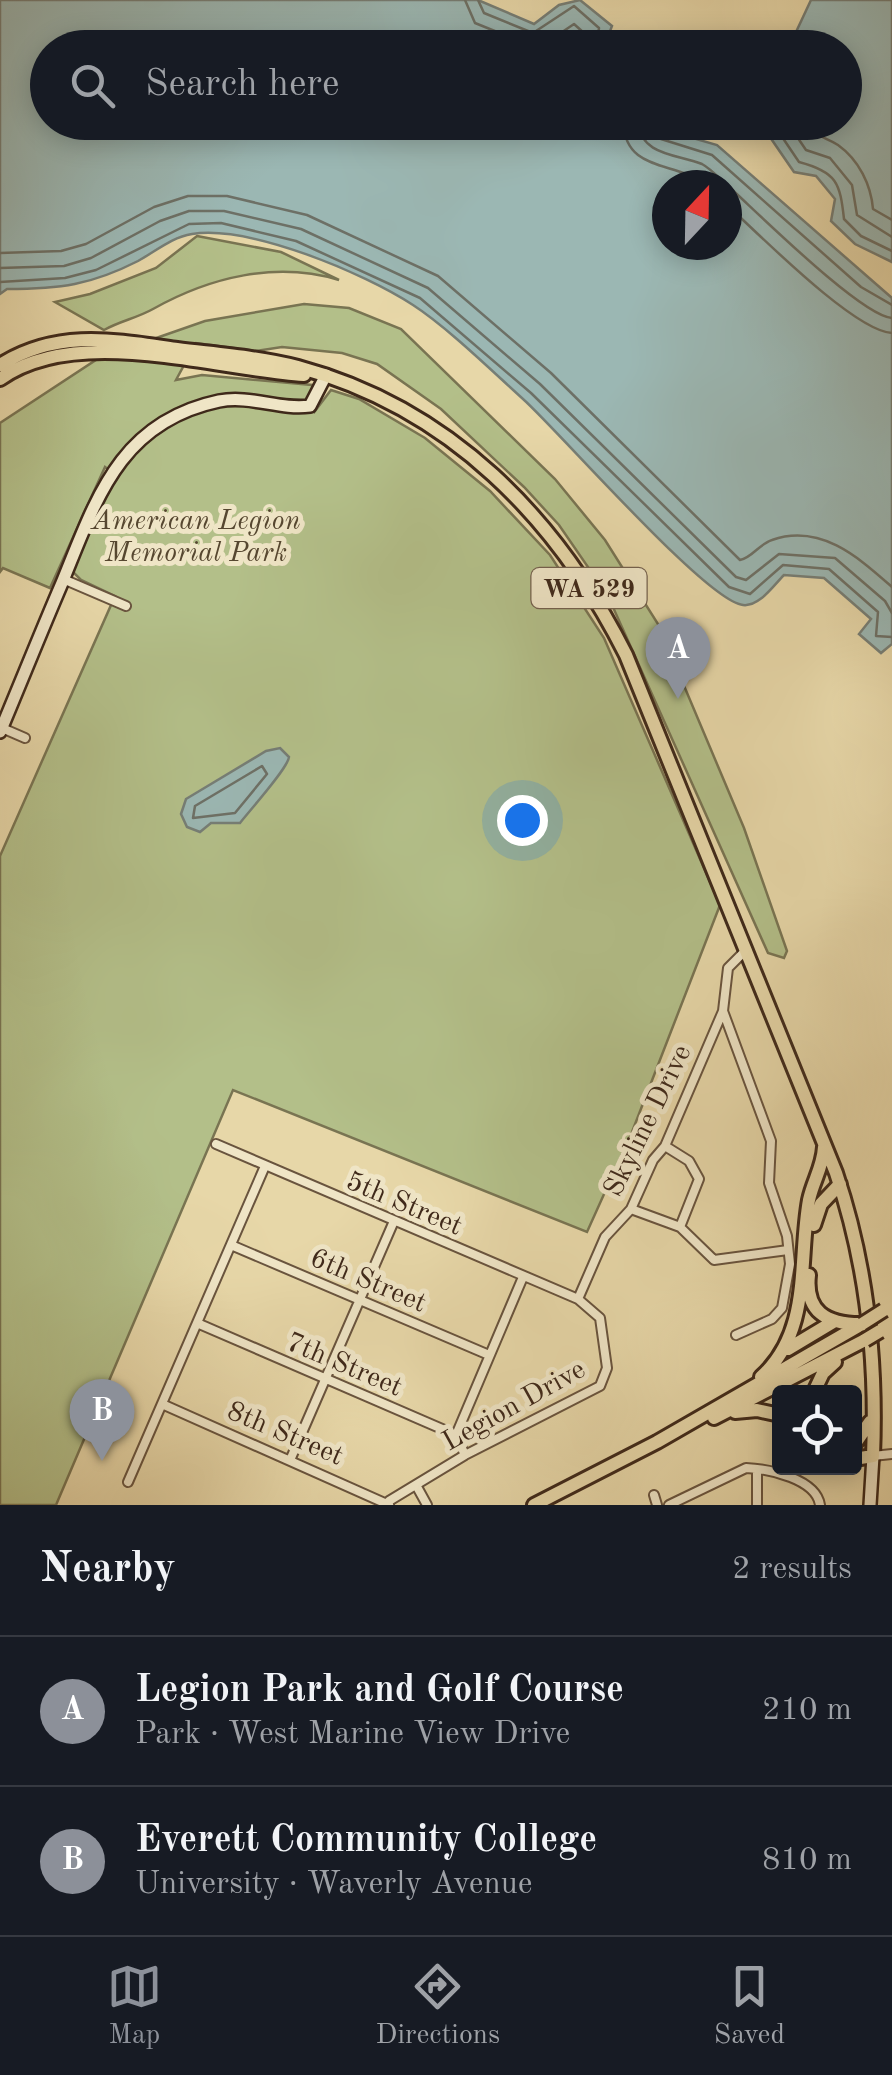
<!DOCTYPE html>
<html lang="en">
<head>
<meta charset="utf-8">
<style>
  body { margin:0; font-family:"Old Standard TT",serif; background:#20242c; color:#f1f3f6 }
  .controls { position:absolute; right:30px; bottom:30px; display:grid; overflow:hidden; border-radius:10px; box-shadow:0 5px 25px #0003 }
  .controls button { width:90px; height:90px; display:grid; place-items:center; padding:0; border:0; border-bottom:2px solid #363941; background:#171b24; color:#f1f3f6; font:50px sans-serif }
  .compass { position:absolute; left:652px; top:170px; width:90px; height:90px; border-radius:50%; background:#171b24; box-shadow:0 5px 25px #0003; rotate:22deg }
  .you { position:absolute; left:522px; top:820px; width:35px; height:35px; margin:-25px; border:8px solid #fff; border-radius:50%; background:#1a73e8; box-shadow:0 0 0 15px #1a73e833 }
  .badge { display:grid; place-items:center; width:65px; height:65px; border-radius:50%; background:#8c9099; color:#fff; font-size:32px; font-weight:700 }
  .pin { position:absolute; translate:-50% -82px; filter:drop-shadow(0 2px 5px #0008) }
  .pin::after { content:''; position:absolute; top:52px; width:35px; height:30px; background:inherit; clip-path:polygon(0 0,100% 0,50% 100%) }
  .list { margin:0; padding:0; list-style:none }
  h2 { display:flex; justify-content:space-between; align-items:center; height:130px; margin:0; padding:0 40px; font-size:42px }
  h2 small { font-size:32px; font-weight:400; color:#9ea1a6 }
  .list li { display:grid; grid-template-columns:65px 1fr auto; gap:30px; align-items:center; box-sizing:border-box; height:150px; padding:0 40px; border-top:2px solid #363941 }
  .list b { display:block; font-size:38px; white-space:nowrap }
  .list p { margin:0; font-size:32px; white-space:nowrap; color:#9ea1a6 }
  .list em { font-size:32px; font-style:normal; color:#9ea1a6 }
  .icon { flex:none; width:55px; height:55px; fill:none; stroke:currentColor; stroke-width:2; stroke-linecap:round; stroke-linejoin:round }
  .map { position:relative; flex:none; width:892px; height:1505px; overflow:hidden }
  .search { position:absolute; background:#171b24; box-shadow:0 5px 25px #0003; left:30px; right:30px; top:30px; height:110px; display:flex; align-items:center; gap:25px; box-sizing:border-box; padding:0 35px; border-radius:55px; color:#9ea1a6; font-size:38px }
  .sheet { height:430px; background:#171b24 }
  nav { display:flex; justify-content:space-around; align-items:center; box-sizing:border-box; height:140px; border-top:2px solid #363941; background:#171b24; font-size:28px; color:#9ea1a6 }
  nav a { display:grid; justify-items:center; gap:5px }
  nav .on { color:#8c9099 }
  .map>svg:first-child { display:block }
  .green { fill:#b3bf89; stroke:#797452; stroke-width:2.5 }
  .water { fill:#9bb7b3; stroke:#767e76; stroke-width:2.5; fill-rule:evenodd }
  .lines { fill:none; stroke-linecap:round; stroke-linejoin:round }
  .shore { stroke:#6d7066; stroke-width:2.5 }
  .minor-casing { stroke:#69543e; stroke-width:12 }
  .secondary-casing { stroke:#3f291a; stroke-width:16 }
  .primary-casing { stroke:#3f291a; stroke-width:18 }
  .minor { stroke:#efe5c6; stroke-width:8 }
  .secondary { stroke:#efe5c6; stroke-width:11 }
  .primary { stroke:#e7d7a8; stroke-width:12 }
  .primary-bridge-casing { stroke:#3f291a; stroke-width:18; stroke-linecap:butt }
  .primary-bridge { stroke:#e7d7a8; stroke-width:12 }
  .labels { text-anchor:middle; stroke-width:10; stroke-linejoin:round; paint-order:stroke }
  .shield { fill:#efe5c6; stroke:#74614e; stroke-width:2.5 }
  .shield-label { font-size:25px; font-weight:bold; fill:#3f291a }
  .park-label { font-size:28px; font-style:italic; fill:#564730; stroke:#efe5c6 }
  .street-label { font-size:28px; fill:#3f291a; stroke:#efe5c6 }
</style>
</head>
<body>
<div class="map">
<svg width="892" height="1505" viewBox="0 0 892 1505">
  <rect width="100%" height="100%" fill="#e7d7a8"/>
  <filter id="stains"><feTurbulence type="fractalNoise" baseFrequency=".002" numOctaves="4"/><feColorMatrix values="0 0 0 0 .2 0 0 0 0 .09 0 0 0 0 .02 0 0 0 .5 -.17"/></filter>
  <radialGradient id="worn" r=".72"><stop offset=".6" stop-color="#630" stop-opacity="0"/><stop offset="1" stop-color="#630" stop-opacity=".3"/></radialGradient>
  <path class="green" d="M197,236L281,252L339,280C276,261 210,277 153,309C137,318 120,321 104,330L55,302L90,294L156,268Z
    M304,304L349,308L401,329L555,479L605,540L658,624L744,828L787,951L784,958L768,953L608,596L559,525L524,487L441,409L377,364L342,353L282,347L256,351L196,343L176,380L202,375L312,385L315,411L331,390L359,399L425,438L490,491L550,555L604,638L720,905L632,1132L587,1232L233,1090L56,1505H0V856L115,596L81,580L71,570L114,474L105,467L50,588L3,568L0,572V423L99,358L205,321Z"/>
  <path class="water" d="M0,0H478L534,24L559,5L580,0L612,26L604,47L48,48V122H657L665,130L717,145L892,298V644L881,653L859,634L871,619L824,578L784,575C773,586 759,607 743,605C707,602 559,431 523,399C492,371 447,327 413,305C364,273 250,225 192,234C172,237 156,251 138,261C91,285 60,289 7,289L0,294ZM727,185V245H667V185Z
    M811,0H892V262L855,244L831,221L835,199L816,176L794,172L761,124L844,122V48L789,47Z
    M280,748L289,757C288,768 250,810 240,823H211L200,832L187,827L181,814L186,799L266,751Z"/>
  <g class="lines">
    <path class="shore" d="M465,0L475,23L532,46L546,43L574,24L584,33L583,48
      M478,0L484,13L533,33L574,6L599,28L596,48
      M623,122C626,174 676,160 705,185
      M638,122C641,156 677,154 702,164C711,169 719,178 727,185
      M651,122L661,139L712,155L861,287L892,305
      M772,122L799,162C837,172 840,183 844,219L861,236L892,251
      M787,122L806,150L830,158L852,185L857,215L892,237
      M805,122C816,138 824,136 838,145C859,160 871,185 873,209L892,220
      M727,185C756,211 861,316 892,318
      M727,205C759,234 854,331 892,333
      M0,253L61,251L86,244L154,207L188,196H227L307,215L438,276L551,373L740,560C752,558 759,544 772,540C821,523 859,558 892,587
      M0,268L64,266L91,258L160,221L189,211H224L301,229L428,288L540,384L736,577L746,580L779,554L835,558L885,601L892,613
      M0,282L65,278L96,270L189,224L221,223L296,241L420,298L531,393L729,587L750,594L783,565L829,569L878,612L876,636L892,637
      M262,766L267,774L235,813L193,818L195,806Z"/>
    <g class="minor-casing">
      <path id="minor" d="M63,579L126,606
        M2,728L25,738
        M216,1144L578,1299L600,1318L607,1368L600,1386L465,1455L389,1501
        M665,1146L689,1161L699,1179L680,1227
        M631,1209L680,1227L714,1260L788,1250
        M231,1245L489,1355
        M578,1299L605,1237L631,1209L653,1160L665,1146L723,1011
        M197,1323L456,1435L465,1455
        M736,1335L772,1319L782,1308L790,1264L787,1236L769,1183L771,1141L723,1011L728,968L747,949
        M162,1404L389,1505
        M456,1435L523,1277
        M873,1456L892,1454
        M291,1458L394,1221
        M128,1482L265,1166
        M416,1485L427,1505
        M654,1495L657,1505
        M669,1505L746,1468C770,1469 816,1479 820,1505
        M757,1505V1469"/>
    </g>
    <g class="secondary-casing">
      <path id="secondary" d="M0,732C21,682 41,632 62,583C96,500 119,422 219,401C251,395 279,410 310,406L326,375
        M870,1505L873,1456"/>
    </g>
    <g class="primary-casing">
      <path id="primary" d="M0,365C57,329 114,340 177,349C217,354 259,357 298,367C450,408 557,518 626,655L836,1173C867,1265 877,1359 873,1456
        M0,379C77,324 213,369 304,375
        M814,1225L821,1204L840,1184
        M809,1275C805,1311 826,1324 860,1324
        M788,1349L833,1322
        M761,1377C812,1331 798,1261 809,1200C813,1181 823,1167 824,1147
        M814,1392L823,1373L835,1362
        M735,1412L757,1410L780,1415
        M714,1418L865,1340
        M854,1445L870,1422
        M854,1459L873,1456
        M534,1505L657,1442L862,1324"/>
    </g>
    <use href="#minor" class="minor"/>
    <use href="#secondary" class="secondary"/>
    <use href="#primary" class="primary"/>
    <g class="primary-bridge-casing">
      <path id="primary-bridge" d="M862,1324L884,1310
        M865,1340L880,1331"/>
    </g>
    <use href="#primary-bridge" class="primary-bridge"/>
  </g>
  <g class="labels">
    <rect class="shield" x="531.5" y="568" width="115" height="40" rx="8"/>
    <g class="shield-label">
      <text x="589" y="597">WA 529</text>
    </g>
    <g class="park-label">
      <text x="196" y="529">American Legion<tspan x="196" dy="32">Memorial Park</tspan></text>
    </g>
    <g class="street-label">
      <text transform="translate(646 1120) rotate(-64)" y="10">Skyline Drive</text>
      <text transform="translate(405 1202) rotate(23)" y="10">5th Street</text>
      <text transform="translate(369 1279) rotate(23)" y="10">6th Street</text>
      <text transform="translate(345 1363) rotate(23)" y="10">7th Street</text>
      <text transform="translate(513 1404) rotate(-29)" y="10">Legion Drive</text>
      <text transform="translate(286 1432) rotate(23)" y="10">8th Street</text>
    </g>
  </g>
  <rect width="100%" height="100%" filter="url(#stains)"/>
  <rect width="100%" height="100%" fill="url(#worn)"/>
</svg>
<div class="controls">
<button><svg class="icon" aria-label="locate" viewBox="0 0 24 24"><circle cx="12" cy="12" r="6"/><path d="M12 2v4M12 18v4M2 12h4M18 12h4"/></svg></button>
</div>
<svg class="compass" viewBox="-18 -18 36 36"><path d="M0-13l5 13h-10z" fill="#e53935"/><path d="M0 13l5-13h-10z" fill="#9ea1a6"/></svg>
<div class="you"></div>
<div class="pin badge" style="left:678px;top:699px">A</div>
<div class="pin badge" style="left:102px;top:1461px">B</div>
<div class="search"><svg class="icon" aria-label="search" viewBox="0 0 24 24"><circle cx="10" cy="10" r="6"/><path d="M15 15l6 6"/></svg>Search here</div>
</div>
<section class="sheet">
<h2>Nearby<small>2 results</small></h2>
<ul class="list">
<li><span class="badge">A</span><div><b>Legion Park and Golf Course</b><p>Park · West Marine View Drive</p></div><em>210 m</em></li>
<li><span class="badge">B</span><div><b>Everett Community College</b><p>University · Waverly Avenue</p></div><em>810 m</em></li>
</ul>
</section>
<nav>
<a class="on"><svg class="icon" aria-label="map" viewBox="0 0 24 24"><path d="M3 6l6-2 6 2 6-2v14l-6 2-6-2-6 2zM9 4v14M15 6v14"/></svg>Map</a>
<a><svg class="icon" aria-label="directions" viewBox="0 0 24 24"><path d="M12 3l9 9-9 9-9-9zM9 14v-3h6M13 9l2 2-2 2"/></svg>Directions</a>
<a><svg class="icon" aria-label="saved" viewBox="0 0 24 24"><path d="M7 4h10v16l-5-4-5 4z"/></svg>Saved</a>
</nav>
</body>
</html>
